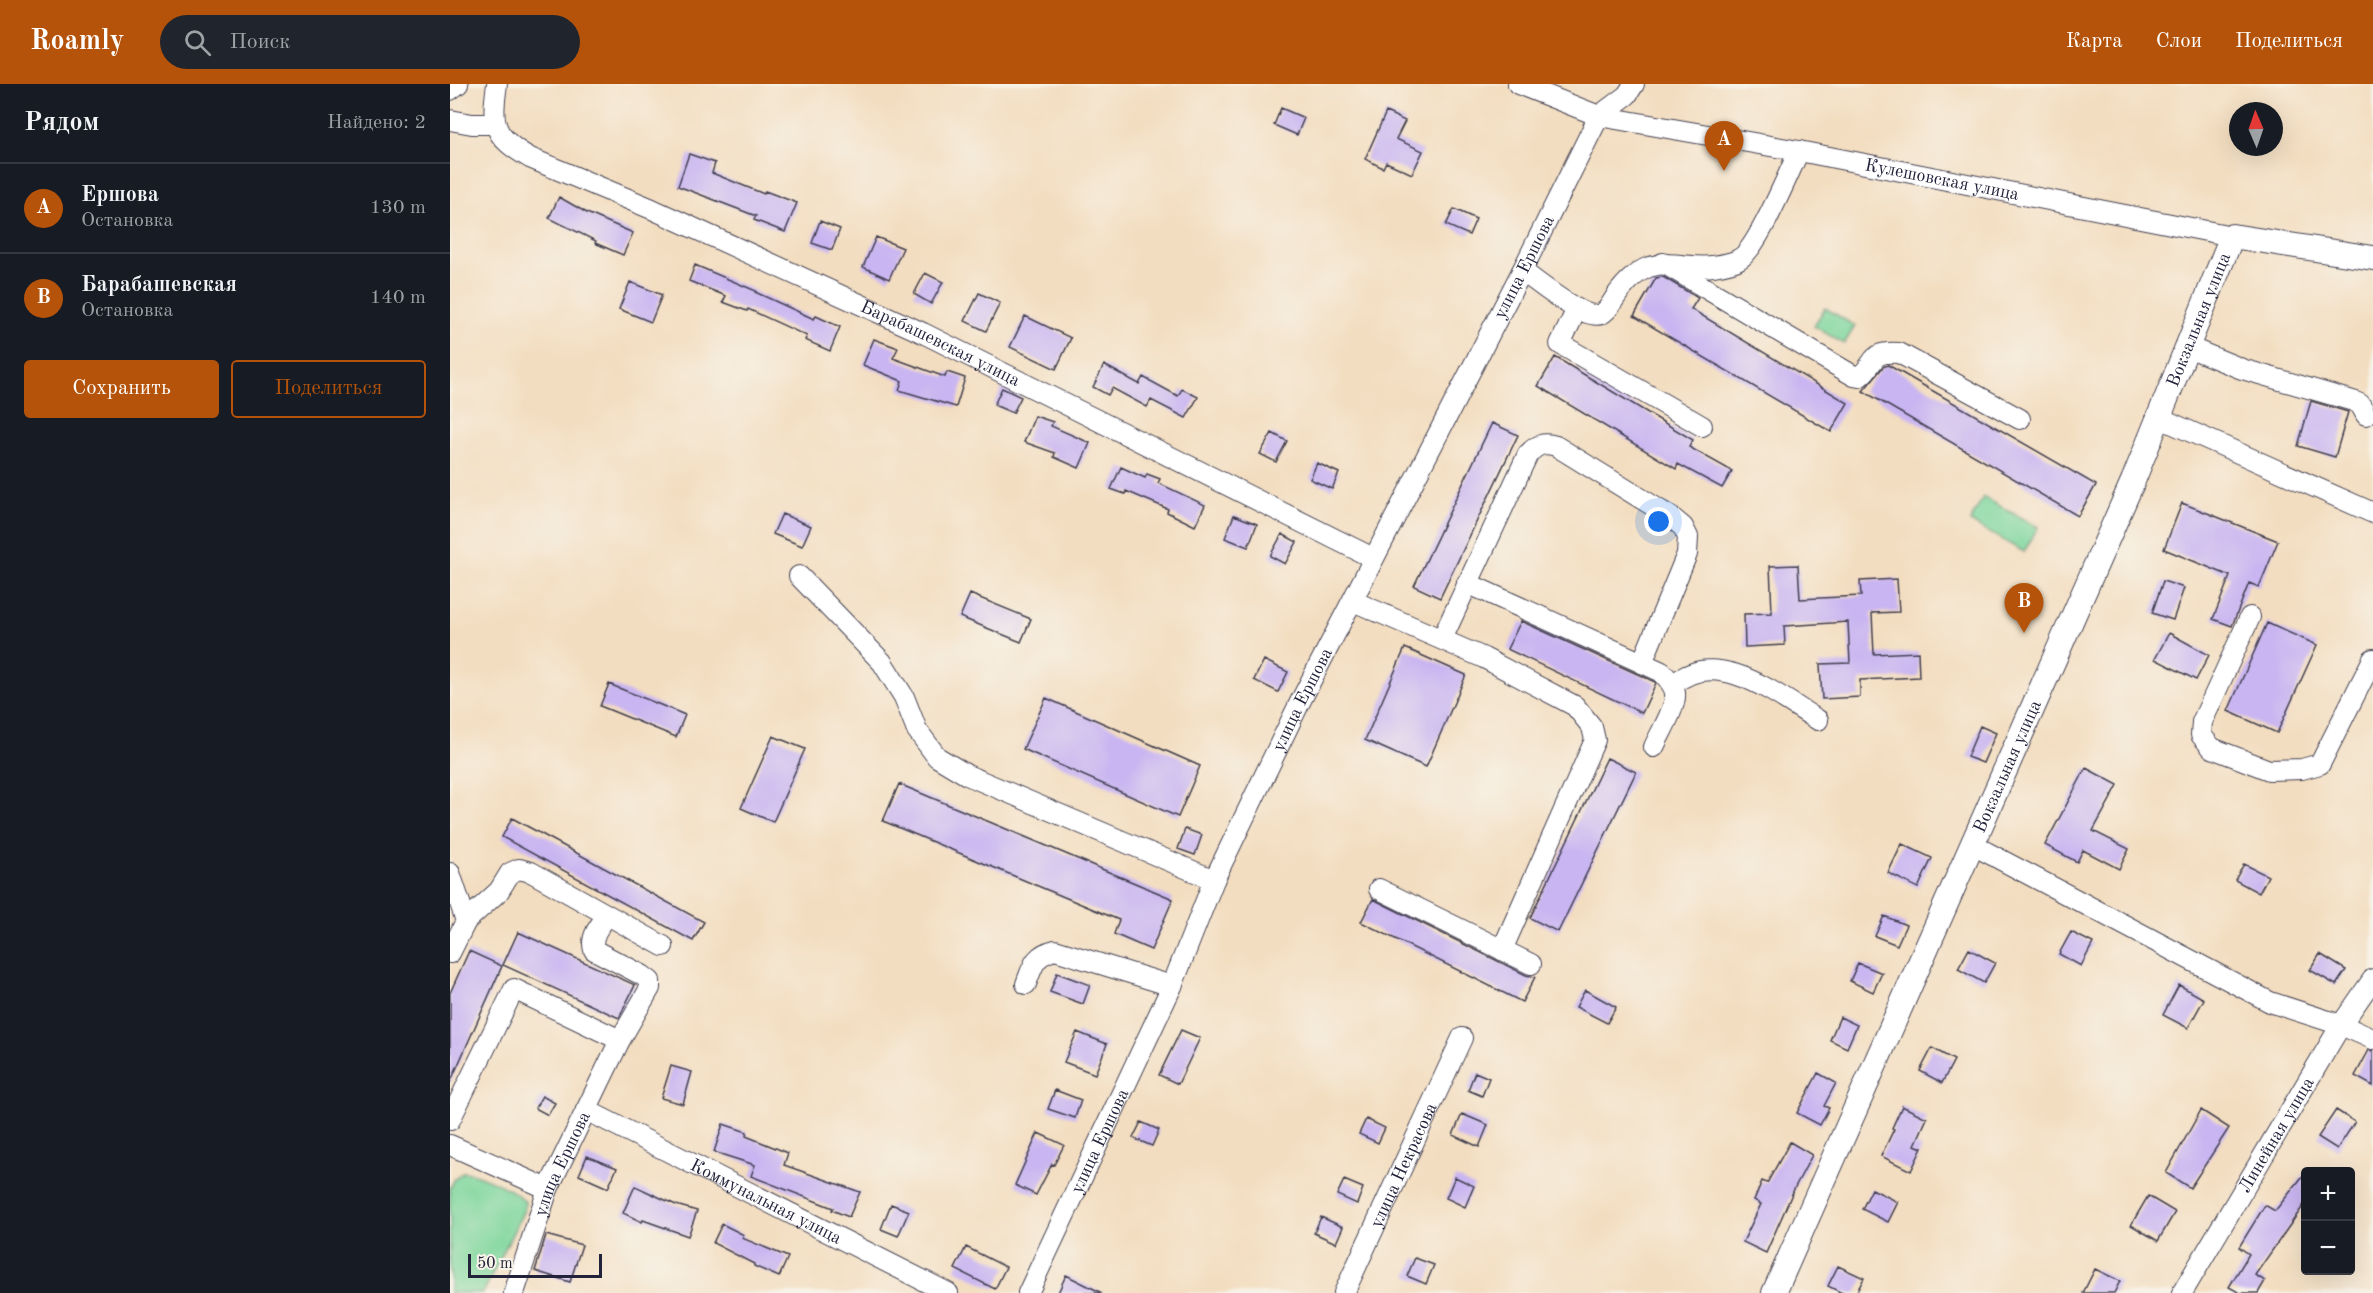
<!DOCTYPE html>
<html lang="ru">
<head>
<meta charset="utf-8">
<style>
  body { margin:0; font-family:"Old Standard TT",serif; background:#20242c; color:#f1f3f6 }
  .controls { position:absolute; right:18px; bottom:18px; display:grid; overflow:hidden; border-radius:6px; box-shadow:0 6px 24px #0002 }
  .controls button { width:54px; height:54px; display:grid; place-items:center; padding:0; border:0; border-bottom:2px solid #363941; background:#171b24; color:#f1f3f6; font:30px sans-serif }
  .compass { position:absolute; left:1779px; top:18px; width:54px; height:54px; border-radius:50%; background:#171b24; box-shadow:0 6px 24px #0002; rotate:358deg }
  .scale { position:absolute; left:18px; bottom:15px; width:134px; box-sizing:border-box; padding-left:6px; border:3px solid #22223b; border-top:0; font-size:16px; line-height:21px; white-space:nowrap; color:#22223b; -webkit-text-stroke:4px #f7f3e8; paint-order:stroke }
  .you { position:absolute; left:1209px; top:438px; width:21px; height:21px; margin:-15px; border:4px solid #fff; border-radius:50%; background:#1a73e8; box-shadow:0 0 0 9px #1a73e833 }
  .badge { display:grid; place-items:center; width:39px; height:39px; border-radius:50%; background:#b45309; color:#fff; font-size:20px; font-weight:700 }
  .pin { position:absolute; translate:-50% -50px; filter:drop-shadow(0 2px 3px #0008) }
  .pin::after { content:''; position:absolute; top:32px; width:21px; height:18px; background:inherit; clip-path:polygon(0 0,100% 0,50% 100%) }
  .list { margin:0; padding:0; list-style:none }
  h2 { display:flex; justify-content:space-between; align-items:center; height:78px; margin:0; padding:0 24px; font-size:26px }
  h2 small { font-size:20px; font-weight:400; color:#9ea1a6 }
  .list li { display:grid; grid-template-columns:39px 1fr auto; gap:18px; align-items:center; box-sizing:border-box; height:90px; padding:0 24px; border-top:2px solid #363941 }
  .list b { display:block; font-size:22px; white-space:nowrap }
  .list p { margin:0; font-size:20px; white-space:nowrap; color:#9ea1a6 }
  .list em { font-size:20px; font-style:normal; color:#9ea1a6 }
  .actions { display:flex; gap:12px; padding:18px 24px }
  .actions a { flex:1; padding:14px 0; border:2px solid #b45309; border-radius:6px; text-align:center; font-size:21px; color:#b45309 }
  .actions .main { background:#b45309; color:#fff }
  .icon { flex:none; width:33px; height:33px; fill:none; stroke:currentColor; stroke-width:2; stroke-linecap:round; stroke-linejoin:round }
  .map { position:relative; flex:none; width:1923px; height:1209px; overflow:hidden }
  header { display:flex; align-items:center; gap:36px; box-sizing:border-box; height:84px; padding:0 30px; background:#b45309; color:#fff }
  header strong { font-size:28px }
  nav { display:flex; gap:33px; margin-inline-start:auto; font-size:21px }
  .search { width:420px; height:54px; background:#20242c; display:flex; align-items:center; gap:15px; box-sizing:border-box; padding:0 21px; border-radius:33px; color:#9ea1a6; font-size:22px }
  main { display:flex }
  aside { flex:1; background:#171b24 }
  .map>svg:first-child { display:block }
  .green { fill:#7dd69b; stroke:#507c6b; stroke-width:1.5 }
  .building { fill:#c9b5f1 }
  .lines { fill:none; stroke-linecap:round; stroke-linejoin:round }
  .minor-casing { stroke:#413e4f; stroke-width:22 }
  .major-casing { stroke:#413e4f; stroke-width:26 }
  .minor { stroke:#fff; stroke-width:20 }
  .major { stroke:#fff; stroke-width:24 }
  .labels { text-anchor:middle; stroke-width:4.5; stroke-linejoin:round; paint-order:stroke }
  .street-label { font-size:18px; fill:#22223b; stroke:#f7f3e8 }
</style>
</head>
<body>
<header>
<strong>Roamly</strong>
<div class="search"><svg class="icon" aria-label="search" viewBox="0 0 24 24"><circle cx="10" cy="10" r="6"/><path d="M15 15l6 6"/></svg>Поиск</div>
<nav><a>Карта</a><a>Слои</a><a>Поделиться</a></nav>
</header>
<main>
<aside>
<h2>Рядом<small>Найдено: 2</small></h2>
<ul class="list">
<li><span class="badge">A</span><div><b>Ершова</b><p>Остановка</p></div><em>130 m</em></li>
<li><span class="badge">B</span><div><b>Барабашевская</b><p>Остановка</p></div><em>140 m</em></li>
</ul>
<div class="actions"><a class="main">Сохранить</a><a>Поделиться</a></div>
</aside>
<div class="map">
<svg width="1923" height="1209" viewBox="0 0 1923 1209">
  <rect width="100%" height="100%" fill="#f7f3e8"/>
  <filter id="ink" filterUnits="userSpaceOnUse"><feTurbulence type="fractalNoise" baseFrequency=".0167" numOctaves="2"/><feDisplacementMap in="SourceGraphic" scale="12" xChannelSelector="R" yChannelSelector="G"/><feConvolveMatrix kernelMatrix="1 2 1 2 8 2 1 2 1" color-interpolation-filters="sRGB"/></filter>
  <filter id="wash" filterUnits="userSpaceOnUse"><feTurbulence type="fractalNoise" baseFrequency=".008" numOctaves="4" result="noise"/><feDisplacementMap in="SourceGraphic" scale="24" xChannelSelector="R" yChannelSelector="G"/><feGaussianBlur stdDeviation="1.35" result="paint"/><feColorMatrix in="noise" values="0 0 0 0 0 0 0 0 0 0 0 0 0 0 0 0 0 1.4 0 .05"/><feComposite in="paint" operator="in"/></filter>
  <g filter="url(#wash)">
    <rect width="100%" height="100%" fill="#f3ddc0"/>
    <path class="green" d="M1375,224L1405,242L1394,260L1364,242Z
      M1533,413L1588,443L1574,468L1520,438Z
      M13,1088C26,1088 67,1107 75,1118L74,1126L33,1209H0V1105L4,1096Z"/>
    <g id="blocks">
      <path class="building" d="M831,24L854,34L847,51L824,41Z
        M936,28L955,37L946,55L973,67L962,90L936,78L933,84L915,75Z
        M239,70L265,79L262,89L314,110L315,107L347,119L335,148L304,136L306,132L228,102Z
        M109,113L137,129L183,149L173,171L145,159L146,157L99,134Z
        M1004,125L1026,135L1019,151L996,141Z
        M370,137L390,145L382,166L362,159Z
        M426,153L453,164L439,195L413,183Z
        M245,181L306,207L305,208L364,235L366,232L390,243L380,267L355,256L357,252L298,225L297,227L273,218L276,212L239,197Z
        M475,189L493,198L481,220L464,210Z
        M1213,193L1248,214L1241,225L1398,319L1381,348L1184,232L1206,194Z
        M180,198L212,211L201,238L169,225Z
        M529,209L550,219L536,247L515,237Z
        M575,232L621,254L606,285L560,263Z
        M424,255L448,264L443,274L495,293L497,288L515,294L506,323L449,306L452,297L413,281Z
        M1105,273L1243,356L1239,363L1282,387L1272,404L1228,380L1226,385L1088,302Z
        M654,281L689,300L693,293L728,312L732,305L748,313L736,334L701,316L697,323L662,304L658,311L643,303Z
        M1438,281L1646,401L1628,432L1413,307L1433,283Z
        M552,304L571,313L563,329L544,321Z
        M1861,317L1898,328L1885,373L1848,362Z
        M585,332L603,338L601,342L640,359L629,384L604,373L605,369L574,358Z
        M1042,339L1068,351L990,514L964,502Z
        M822,349L837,357L826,378L810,370Z
        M867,379L889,389L882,405L860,395Z
        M671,383L695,394L697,390L710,395L708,399L755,421L745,442L717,428L718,425L676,407L675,410L661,405Z
        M1732,419L1828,457L1809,503L1799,499L1782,542L1763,535L1780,492L1714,465Z
        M332,430L361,442L352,462L323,450Z
        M784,431L807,440L798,463L775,454Z
        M832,450L847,458L835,480L820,472Z
        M1348,481L1350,515L1411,512L1410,497L1447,495L1449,528L1422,529L1424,570L1468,568L1469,593L1410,596V613L1372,615L1370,580L1400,579L1398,538L1334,542L1335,561L1295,563L1294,530L1322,529L1320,482Z
        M1713,497L1734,504L1723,536L1702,529Z
        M520,510L581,535L571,558L510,533Z
        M1071,537L1205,598L1206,599L1192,629L1057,565Z
        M1817,539L1867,561L1827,649L1778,627Z
        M1719,549L1759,571L1746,596L1705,575Z
        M955,564L1016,591L976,683L915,656Z
        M814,576L838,588L828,608L804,596Z
        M159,600L235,631L226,653L150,622Z
        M596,614L750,682L728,733L573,665Z
        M1530,642L1546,649L1533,679L1517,673Z
        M323,652L355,665L323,738L291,724Z
        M1157,674L1186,688L1108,848L1080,834Z
        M1636,684L1668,701L1643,747L1679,765L1669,785L1633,766L1627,778L1595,761Z
        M449,700L723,815L701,866L664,850L669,836L433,737Z
        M62,734L254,838L243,857L52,753Z
        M735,745L752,751L745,771L728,765Z
        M1452,760L1482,774L1468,804L1438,789Z
        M1794,780L1818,792L1809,809L1785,796Z
        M923,815L1076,891L1085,893L1072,918L911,838Z
        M1434,832L1456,841L1447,861L1425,852Z
        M68,848L185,901L169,934L53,881Z
        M1621,848L1643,859L1631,882L1609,870Z
        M1519,865L1545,879L1534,899L1508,885Z
        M19,867L52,882L0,999V909Z
        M1870,870L1896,886L1886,901L1860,886Z
        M1408,879L1432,889L1423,908L1400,897Z
        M607,889L640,901L633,920L600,908Z
        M1729,901L1754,915L1738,944L1713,931Z
        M1135,906L1166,923L1157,939L1126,923Z
        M1390,933L1407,941L1397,964L1380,956Z
        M731,946L750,954L728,1000L709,991Z
        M627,948L657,960L645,990L614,978Z
        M1482,964L1504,976L1492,999L1470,987Z
        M1919,966L1923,967V1002L1905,992Z
        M221,982L242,988L233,1020L211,1014Z
        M1025,988L1039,994L1032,1012L1018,1006Z
        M1368,989L1386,999L1374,1022L1379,1024L1370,1041L1347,1029Z
        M605,1006L631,1016L625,1034L598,1025Z
        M92,1012L105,1019L98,1031L85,1024Z
        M1452,1022L1477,1034L1465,1061L1472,1064L1461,1087L1431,1072L1444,1045L1442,1044Z
        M1751,1026L1779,1044L1740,1104L1716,1089Z
        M1886,1026L1905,1038L1887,1065L1868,1053Z
        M1012,1030L1038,1041L1029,1063L1003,1051Z
        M916,1035L935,1044L928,1059L909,1050Z
        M691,1038L709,1046L702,1062L683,1054Z
        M273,1040L297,1048L296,1052L338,1069L334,1081L410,1108L399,1133L382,1126L383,1124L301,1092L305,1081L264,1068Z
        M588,1049L614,1061L604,1081L602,1080L586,1111L565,1101Z
        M1340,1058L1362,1071L1345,1103L1316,1169L1293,1158L1311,1120L1304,1116L1312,1097L1317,1099Z
        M137,1072L167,1084L158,1104L129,1091Z
        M1856,1088V1118L1805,1191L1815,1197L1808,1209H1790L1779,1203L1799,1170L1789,1163L1815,1121L1825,1127Z
        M1005,1093L1024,1102L1015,1123L996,1114Z
        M894,1096L913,1104L907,1120L887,1111Z
        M185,1102L226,1121L247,1127L238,1152L193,1136L192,1138L173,1129Z
        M1422,1105L1448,1118L1438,1138L1412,1125Z
        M1698,1112L1725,1128L1708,1157L1681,1141Z
        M441,1120L459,1127L448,1152L431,1145Z
        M871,1133L893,1143L886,1159L864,1149Z
        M272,1140L294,1151L292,1154L338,1173L329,1193L304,1182V1180L263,1159Z
        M96,1151L132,1161L120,1198L85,1187Z
        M516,1163L556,1183L545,1205L505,1185Z
        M965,1174L984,1181L976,1200L957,1192Z
        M1388,1182L1414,1194L1406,1209H1392L1378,1202Z
        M1645,1185L1670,1197L1664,1209H1633Z
        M616,1191L652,1209H608Z"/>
    </g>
  </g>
  <g filter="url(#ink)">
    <use href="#blocks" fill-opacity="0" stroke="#413e4f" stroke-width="1.5"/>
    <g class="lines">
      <g class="minor-casing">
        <g id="minor">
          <path id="s1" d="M47,0C41,41 43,53 80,74L202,125L473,249L923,474"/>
          <path id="s2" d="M1068,0L1149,32L1349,67L1782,152"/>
          <path d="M0,6L8,0"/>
          <path d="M0,36L22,40H44"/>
          <path d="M1213,179L1404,292L1409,293C1428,278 1418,267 1449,269L1570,335"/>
          <path d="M1072,187C1086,197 1134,237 1151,230C1156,228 1160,222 1163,217C1170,205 1185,188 1199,183C1223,176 1240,185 1263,182C1270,181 1283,179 1289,175C1307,166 1339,88 1349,67"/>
          <path d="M1127,225L1110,260L1252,342"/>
          <path d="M1738,263L1792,285L1903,317L1910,320L1916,331"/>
          <path d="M1710,334L1923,429"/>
          <path d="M349,492L432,578L454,613L467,646L487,673L517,691L764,796"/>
          <path d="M1017,499L1212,588C1217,594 1224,601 1225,609C1227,622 1209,651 1204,663"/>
          <path d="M903,517L1034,574L1125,622L1142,643L1145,656L1052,866"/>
          <path d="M1800,533L1752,638L1751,651L1762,664L1819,686L1852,685L1870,680L1923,575"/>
          <path d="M992,555L1078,370C1087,361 1093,358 1106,362L1221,433L1233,443L1238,453L1237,470L1192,579"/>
          <path d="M1223,601C1266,561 1328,612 1368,636"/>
          <path d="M1523,761L1820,918L1891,941L1923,955"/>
          <path d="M0,789L16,837"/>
          <path d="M929,805L1081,880"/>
          <path d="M0,869L16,837L49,807L60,789L69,785L81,788L213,862"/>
          <path d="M576,900C583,882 584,871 605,866L722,902"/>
          <path id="s3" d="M136,1026L498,1209"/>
          <path d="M0,1036L64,905L170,956"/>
          <path d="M0,1061L98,1105"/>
          <path id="s4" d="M64,1209L98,1105L170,956L200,904V897L192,891L144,866C140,853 149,842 157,832"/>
          <path id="s5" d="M578,1209L722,902L764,796L850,618L1072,187L1149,32L1177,11L1184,0"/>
          <path id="s6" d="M894,1209L1012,954"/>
          <path id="s7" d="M1732,1209L1891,941L1923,895"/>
        </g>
      </g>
      <g class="major-casing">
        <g id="major">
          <path id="s8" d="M1324,1209L1683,397L1782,152L1923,174"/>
        </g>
      </g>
      <use href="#minor" class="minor"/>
      <use href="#major" class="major"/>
    </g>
  </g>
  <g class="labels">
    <g class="street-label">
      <text dy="6" stroke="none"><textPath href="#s2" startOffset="436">Кулешовская улица</textPath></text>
      <text dy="6" stroke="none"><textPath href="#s5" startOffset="1140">улица Ершова</textPath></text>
      <text dy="6" stroke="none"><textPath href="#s8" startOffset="1062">Вокзальная улица</textPath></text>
      <text dy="6" stroke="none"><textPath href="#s1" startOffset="540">Барабашевская улица</textPath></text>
      <text dy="6" stroke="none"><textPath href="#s5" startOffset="654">улица Ершова</textPath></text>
      <text dy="6" stroke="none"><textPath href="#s8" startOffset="576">Вокзальная улица</textPath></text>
      <text dy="6" stroke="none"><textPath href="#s7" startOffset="184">Линейная улица</textPath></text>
      <text dy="6" stroke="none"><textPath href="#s5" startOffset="168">улица Ершова</textPath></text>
      <text dy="6" stroke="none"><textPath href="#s4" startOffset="138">улица Ершова</textPath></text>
      <text dy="6" stroke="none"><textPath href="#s6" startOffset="141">улица Некрасова</textPath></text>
      <text dy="6" stroke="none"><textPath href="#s3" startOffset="202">Коммунальная улица</textPath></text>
    </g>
  </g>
</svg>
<div class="controls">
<button>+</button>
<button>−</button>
</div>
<svg class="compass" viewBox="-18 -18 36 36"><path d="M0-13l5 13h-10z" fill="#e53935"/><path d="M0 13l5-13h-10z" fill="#9ea1a6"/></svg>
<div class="scale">50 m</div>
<div class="you"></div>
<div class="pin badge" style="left:1274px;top:87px">A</div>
<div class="pin badge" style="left:1574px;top:549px">B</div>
</div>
</main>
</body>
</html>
